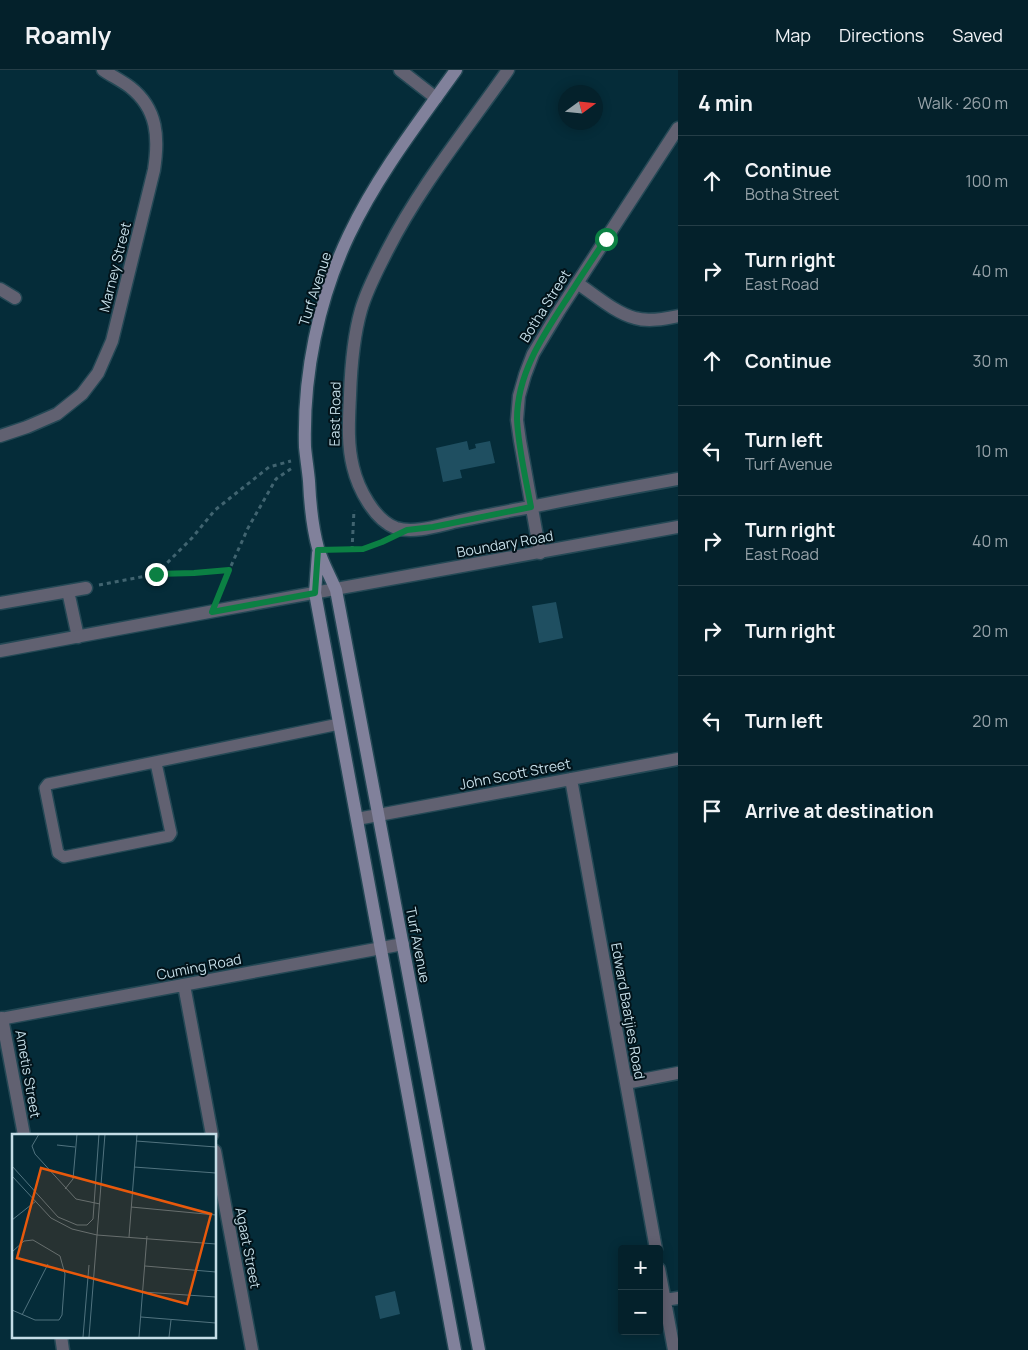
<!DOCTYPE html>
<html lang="en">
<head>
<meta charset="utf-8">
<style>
  body { margin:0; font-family:Manrope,sans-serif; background:#0d2933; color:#f1f3f6 }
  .controls { position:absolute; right:15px; bottom:15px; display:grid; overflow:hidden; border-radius:5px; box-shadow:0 2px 12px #0003 }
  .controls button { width:45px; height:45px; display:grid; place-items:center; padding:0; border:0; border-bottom:1px solid #253e47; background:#04212b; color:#f1f3f6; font:25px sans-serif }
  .compass { position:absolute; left:558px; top:15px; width:45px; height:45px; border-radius:50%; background:#04212b; box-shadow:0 2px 12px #0003; rotate:75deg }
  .stop { position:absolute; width:15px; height:15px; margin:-11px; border:4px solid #0b8043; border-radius:50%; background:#fff }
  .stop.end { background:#0b8043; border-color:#fff; box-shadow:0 1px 5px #0008 }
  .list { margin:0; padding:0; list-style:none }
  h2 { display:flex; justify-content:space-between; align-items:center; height:65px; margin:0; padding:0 20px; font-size:21px }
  h2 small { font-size:16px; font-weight:400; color:#97a3a9 }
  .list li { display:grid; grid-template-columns:32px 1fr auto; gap:15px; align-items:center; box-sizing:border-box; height:90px; padding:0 20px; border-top:1px solid #253e47 }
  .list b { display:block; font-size:19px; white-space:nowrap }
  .list p { margin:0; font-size:16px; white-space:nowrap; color:#97a3a9 }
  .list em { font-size:16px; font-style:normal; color:#97a3a9 }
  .icon { flex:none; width:28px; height:28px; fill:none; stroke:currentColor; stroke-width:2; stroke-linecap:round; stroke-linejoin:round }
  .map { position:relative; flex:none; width:678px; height:1280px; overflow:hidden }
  header { display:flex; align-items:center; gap:30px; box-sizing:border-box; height:70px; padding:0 25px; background:#04212b; border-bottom:1px solid #253e47 }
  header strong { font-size:24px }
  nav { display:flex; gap:28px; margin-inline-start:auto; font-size:18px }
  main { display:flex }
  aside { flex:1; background:#04212b }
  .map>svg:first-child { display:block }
  .building { fill:#1f4f61 }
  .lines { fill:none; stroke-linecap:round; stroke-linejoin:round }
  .service-casing { stroke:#244855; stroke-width:14 }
  .minor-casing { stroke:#244855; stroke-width:15 }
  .tertiary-casing { stroke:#244855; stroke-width:15 }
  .secondary-casing { stroke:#244855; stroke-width:15 }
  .path { stroke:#416470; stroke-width:3; stroke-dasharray:4 4; stroke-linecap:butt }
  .service { stroke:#616171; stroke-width:11 }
  .minor { stroke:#616171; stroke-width:12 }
  .tertiary { stroke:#616171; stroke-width:12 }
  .secondary { stroke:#81819b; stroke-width:12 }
  .route { stroke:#0b8043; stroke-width:6 }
  .labels { text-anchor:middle; stroke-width:4; stroke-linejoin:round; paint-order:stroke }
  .street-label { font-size:14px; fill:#c4dde7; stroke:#02131a }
  .inset-road { fill:none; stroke:#51737f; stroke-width:1 }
  .view { fill:#e8590c; fill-opacity:0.15; stroke:#e8590c; stroke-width:2.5 }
  .inset-edge { fill:none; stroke:#c4dde7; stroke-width:2.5 }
</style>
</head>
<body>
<header>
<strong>Roamly</strong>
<nav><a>Map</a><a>Directions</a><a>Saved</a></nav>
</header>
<main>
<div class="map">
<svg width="678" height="1280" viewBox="0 0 678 1280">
  <rect width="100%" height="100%" fill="#052c39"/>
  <path class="building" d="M467,371L469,380L476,378L475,374L490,371L495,393L460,400L462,408L443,412L436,378Z
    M556,532L563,568L539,573L532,536Z
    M395,1221L400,1244L380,1249L375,1226Z"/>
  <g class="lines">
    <g class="service-casing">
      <path id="service" d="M156,693L171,763L169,766L64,787L58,783L45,718L48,714L339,654"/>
    </g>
    <g class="minor-casing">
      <path id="minor" d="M400,0L436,28
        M508,0C466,60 420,116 387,181C377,201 367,219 361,240C353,268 351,296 350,325C349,349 347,373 353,397C358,418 374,450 396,458C415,464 440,455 459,451C483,446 507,441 531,437C580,427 629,418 678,409
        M577,213C594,224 615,243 635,248C648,252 664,249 678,246
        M0,219L15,228
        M0,366L27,357L57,344L82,324L98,303L112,271L154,100C159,68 158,39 130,17C122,11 112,6 103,0
        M540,483L520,371L517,350L519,326L525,305L533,284L559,241L678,58
        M68,521L78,567
        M0,533L86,518
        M571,709L656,1179
        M357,749L678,689
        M184,915L212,1065
        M2,948L24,1065
        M0,949L403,874
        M626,1013L678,1003
        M215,1081L252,1280
        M659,1199L674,1280
        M665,1230L678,1228
        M61,1266L63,1280"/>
    </g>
    <g class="tertiary-casing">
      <path id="tertiary" d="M0,581L225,539L678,457"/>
    </g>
    <g class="secondary-casing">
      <path id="secondary" d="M456,0C418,53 377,106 349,165C318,230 303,305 305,377C306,388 308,400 309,411C310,433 312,456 318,478C322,492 330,506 336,520L479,1280
        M318,483L315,523L455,1280"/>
    </g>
    <path class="path" d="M334,479H363L386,470
      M352,480L354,440
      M156,504L192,468L215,440L269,397L291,391
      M99,515L156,504L194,503L229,500
      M218,525L248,458L276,409L292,398"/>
    <use href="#service" class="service"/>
    <use href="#minor" class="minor"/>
    <use href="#tertiary" class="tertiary"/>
    <use href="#secondary" class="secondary"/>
  </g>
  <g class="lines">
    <path class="route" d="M156,504L194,503L229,500L212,542L315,523L318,480L363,479L382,472L407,460L433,457L531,437C526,410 518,376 517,349C517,303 544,264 568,227C580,208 593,188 606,169"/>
  </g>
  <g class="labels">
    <g class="street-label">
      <text transform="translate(115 197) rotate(-76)" y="5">Marney Street</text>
      <text transform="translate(315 219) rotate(-72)" y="5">Turf Avenue</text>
      <text transform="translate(545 236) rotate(-58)" y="5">Botha Street</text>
      <text transform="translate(335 344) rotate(-89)" y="5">East Road</text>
      <text transform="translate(505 474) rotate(-10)" y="5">Boundary Road</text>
      <text transform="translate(515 704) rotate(-11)" y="5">John Scott Street</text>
      <text transform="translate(418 875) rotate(79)" y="5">Turf Avenue</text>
      <text transform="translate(199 897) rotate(-11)" y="5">Cuming Road</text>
      <text transform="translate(628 941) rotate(80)" y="5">Edward Baatjies Road</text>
      <text transform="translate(28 1004) rotate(80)" y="5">Ametis Street</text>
      <text transform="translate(248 1178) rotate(79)" y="5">Agaat Street</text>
    </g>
  </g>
  <g transform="translate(12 1064)">
    <rect width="204" height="204" fill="#052c39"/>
    <path class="inset-road" d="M27,0L20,12L23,20L64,65L88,70M124,7L204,13M45,11L63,13M0,32L46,83L65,91H75L81,85L87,0M122,33L204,39M0,42L39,84L60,95L85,101L204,110M53,55L61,45L65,0M119,73L204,81M0,86L24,67M117,103L125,0M0,118L12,107L21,106L48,122L53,140L50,181L47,186H23L0,176M133,132L204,138M131,158L204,163M10,181L36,130M129,183L204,189M71,203L77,131M77,203L93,0M127,203L135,102M157,203L159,186"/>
    <path class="view" d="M29,34L199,80L175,170L5,124Z"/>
    <rect width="204" height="204" class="inset-edge"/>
  </g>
</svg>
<div class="controls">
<button>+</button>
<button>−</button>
</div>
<svg class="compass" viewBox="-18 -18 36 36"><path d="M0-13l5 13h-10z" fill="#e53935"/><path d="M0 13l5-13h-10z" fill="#97a3a9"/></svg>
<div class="stop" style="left:606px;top:169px"></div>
<div class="stop end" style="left:156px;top:504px"></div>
</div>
<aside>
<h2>4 min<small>Walk · 260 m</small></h2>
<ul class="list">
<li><svg class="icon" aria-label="ahead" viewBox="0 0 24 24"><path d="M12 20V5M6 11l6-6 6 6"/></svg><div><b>Continue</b><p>Botha Street</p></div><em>100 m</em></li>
<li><svg class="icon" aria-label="right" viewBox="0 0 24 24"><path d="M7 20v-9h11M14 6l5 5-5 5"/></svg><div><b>Turn right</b><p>East Road</p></div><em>40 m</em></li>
<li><svg class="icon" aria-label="ahead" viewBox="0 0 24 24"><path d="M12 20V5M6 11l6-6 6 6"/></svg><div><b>Continue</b></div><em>30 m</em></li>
<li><svg class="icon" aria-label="left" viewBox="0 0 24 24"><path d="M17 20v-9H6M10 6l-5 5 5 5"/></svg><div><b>Turn left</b><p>Turf Avenue</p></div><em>10 m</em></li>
<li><svg class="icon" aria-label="right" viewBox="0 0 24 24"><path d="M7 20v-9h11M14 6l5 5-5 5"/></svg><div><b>Turn right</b><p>East Road</p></div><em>40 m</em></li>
<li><svg class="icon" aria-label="right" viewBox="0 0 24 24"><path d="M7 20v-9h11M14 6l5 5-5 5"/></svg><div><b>Turn right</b></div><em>20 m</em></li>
<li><svg class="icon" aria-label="left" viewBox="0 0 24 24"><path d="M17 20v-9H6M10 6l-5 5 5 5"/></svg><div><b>Turn left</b></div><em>20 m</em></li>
<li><svg class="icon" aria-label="arrive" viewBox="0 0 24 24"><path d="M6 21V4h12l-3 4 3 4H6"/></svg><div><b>Arrive at destination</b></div></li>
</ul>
</aside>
</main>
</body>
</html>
